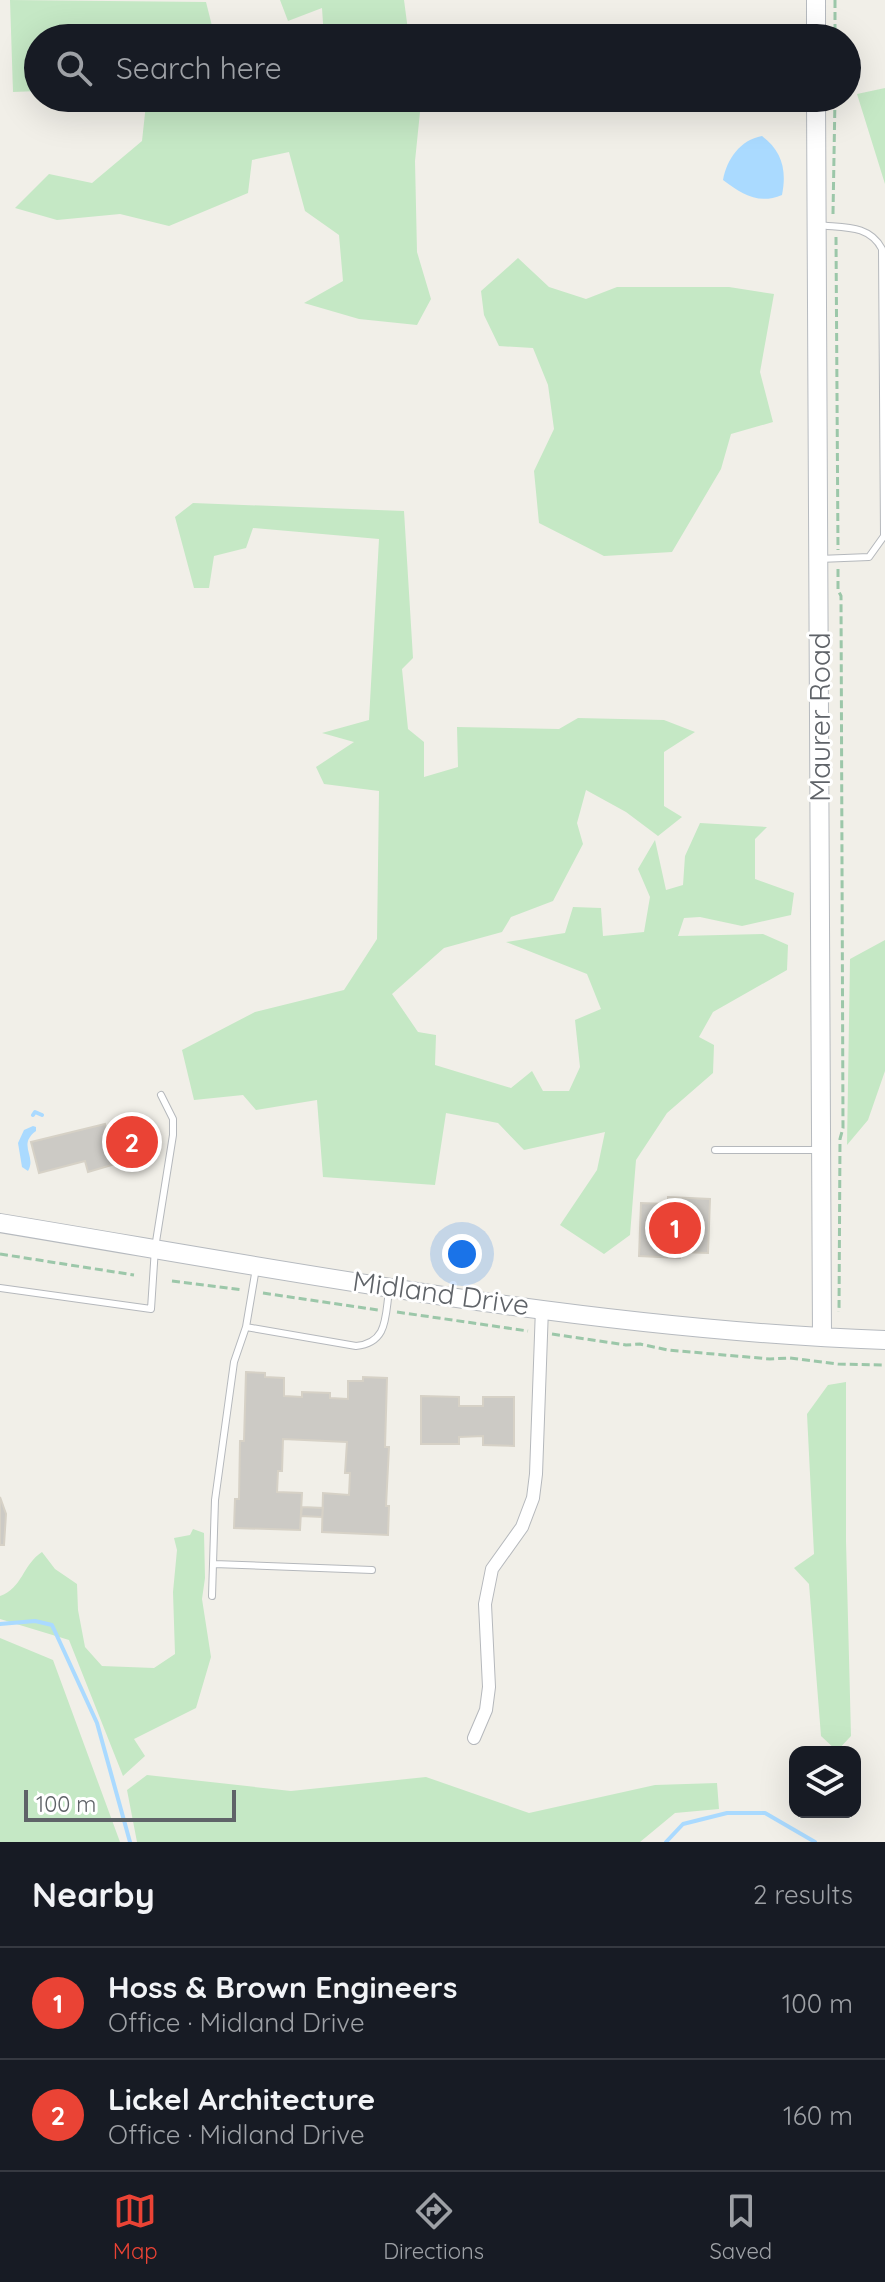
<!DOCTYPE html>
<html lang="en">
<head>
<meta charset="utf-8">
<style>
  body { margin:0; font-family:Quicksand,sans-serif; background:#20242c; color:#f1f3f6 }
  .controls { position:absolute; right:24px; bottom:24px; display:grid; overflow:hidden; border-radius:16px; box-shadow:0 8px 32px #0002 }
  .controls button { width:72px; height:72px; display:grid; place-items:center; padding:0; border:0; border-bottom:2px solid #363941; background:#171b24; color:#f1f3f6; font:40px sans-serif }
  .scale { position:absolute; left:24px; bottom:20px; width:212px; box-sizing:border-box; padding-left:8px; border:4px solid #5f6368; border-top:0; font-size:22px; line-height:28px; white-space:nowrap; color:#5f6368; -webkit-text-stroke:6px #fff; paint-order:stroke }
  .you { position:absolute; left:462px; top:1254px; width:28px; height:28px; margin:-20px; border:6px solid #fff; border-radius:50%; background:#1a73e8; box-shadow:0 0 0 12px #1a73e833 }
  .badge { display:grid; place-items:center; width:52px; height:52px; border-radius:50%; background:#ea4335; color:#fff; font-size:26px; font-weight:700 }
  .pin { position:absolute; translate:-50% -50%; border:4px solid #fff; box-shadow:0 2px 8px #0006 }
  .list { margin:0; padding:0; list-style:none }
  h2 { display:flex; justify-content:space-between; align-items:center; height:104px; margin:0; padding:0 32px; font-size:34px }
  h2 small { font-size:26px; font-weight:400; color:#9ea1a6 }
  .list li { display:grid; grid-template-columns:52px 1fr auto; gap:24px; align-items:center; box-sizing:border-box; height:112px; padding:0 32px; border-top:2px solid #363941 }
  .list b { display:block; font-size:30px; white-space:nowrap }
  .list p { margin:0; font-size:26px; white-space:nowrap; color:#9ea1a6 }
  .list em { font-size:26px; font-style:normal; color:#9ea1a6 }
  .icon { flex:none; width:44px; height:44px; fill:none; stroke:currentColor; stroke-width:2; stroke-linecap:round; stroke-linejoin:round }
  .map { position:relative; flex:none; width:885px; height:1842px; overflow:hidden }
  .search { position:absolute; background:#171b24; box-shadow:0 8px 32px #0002; left:24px; right:24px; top:24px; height:88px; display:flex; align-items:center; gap:20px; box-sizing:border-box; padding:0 28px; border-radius:44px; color:#9ea1a6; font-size:30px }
  .sheet { height:328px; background:#171b24 }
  nav { display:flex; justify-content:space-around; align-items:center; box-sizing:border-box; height:112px; border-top:2px solid #363941; background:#171b24; font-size:22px; color:#9ea1a6 }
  nav a { display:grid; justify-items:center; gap:4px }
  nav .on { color:#ea4335 }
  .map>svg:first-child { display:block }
  .green { fill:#c5e8c5 }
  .water { fill:#aadaff }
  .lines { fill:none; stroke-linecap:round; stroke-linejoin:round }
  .stream { stroke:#aadaff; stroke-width:4 }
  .building { fill:#cccac5; stroke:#d6d1c6; stroke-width:2 }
  .lane-casing { stroke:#b5b8bc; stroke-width:8 }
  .street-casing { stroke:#b5b8bc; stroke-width:14 }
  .secondary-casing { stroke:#b6babf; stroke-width:20 }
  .path { stroke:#9cc7a9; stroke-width:3; stroke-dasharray:8 4; stroke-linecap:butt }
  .lane { stroke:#fff; stroke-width:6 }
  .street { stroke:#fff; stroke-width:12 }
  .secondary { stroke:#fff; stroke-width:18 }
  .labels { text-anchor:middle; stroke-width:6; stroke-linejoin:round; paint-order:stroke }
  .street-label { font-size:28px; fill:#5f6368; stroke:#fff }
</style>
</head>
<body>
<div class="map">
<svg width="885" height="1842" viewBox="0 0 885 1842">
  <rect width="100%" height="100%" fill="#f1efe8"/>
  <path class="green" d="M10,0L206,2L215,38H38V91L13,92Z
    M280,0H404L409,38H324L322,8L288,21Z
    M885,88V184L857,94Z
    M125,98H425L421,102L415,161L417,252L431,299L417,325L359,319L304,303L343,281L339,235L305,211L289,152L252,160L248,193L169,226L120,214L57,220L15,208L49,174L92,183L142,141L146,104Z
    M518,258L549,287L586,299L617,287H729L774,294L760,372L773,422L731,434L721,469L672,552L604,556L539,523L534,471L554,429L548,385L533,348L499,346L484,315L481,291Z
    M193,503L404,511L413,658L402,669L408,729L424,742V777L458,767L457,727L559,729L578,718L664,720L695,732L664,752V806L682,817L658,836L626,812L586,790L577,823L583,844L553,901L511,917L502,932L444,948L392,994L418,1032L436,1035L435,1065L511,1088L532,1071L543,1091H569L580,1067L575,1020L601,1009L587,974L506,942L565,933L573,907L601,908L603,936L644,932L650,897L638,869L655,840L666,890L683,885L685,856L700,823L767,827L755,839V879L794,893L791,915L742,926L700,917L684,918L678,936L763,934L788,945L787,970L713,1012L699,1037L714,1045L713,1073L667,1113L636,1160L630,1235L604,1254L560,1225L597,1170L605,1132L524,1150L498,1123L446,1113L435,1185L323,1177L317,1100L256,1110L243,1095L194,1100L182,1050L255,1012L344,990L377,939L379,791L324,784L316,767L354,742L322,733L369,720L379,539L253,528L246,548L214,556L209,588H194L175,517Z
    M885,940V1071L868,1120L847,1145L850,959Z
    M846,1382V1541L851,1736L837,1751L821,1736L809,1584L794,1568L814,1554L807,1414L828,1385Z
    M193,1529L204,1533L205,1578L202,1599L211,1657L196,1708L134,1739L145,1756L123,1776L69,1640L0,1619V1596C22,1589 23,1564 42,1552L55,1569L77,1584L78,1610L85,1647L102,1666L154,1668L175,1654L173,1592L177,1550L174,1538L190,1535Z
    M0,1638L53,1660L120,1842H0Z
    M147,1775L291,1791L426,1777L529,1813L655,1785L717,1783L719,1809L675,1813L640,1842H137L127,1790Z"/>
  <path class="water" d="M762,136C782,151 787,170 782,195C758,205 742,194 723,180C727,159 740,140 762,136Z
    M33,1126L36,1127V1131C17,1145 37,1156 28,1171L22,1167L18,1143L24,1130Z"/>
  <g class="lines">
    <path class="stream" d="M33,1115L35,1112L42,1115
      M0,1624L35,1621L52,1625L97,1723L130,1842
      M666,1842L683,1824L727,1813H765L815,1842"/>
  </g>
  <path class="building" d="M149,1121L157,1151L115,1164L107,1133Z
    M105,1124L115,1164L88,1172L85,1161L39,1173L31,1142Z
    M668,1197L710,1199L708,1253L680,1252V1258L639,1256L641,1203L668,1204Z
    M246,1372L265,1373V1377L284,1378V1396L302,1397V1392L330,1393V1398L348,1399V1381H363V1377L387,1378L385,1447H389L386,1506H389L388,1535L322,1532L323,1493L349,1495L350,1473H345L347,1442L283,1439L282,1471H278L277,1492L302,1493L300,1530L234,1528L235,1499H239L240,1441H244Z
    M421,1396L459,1397V1406H483V1397H514V1446L483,1445V1436L459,1437V1444H421Z
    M0,1497L6,1514L4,1545H0Z
    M302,1507L323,1508L322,1517L301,1516Z"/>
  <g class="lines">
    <g class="lane-casing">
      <path id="lane" d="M818,225C843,228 869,224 882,249L884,536L869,557L819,559
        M715,1150H817
        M0,1288L151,1309L155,1248L173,1135V1119L161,1095
        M246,1327L356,1346C388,1343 385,1317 389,1291
        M214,1564L372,1570
        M212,1596L215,1500L234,1362L246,1327L256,1268"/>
    </g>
    <g class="street-casing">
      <path id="street" d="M474,1738L486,1710L489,1687L485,1604L492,1569L522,1527L533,1498L536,1474L542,1308"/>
    </g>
    <g class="secondary-casing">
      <path id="secondary" d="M816,0V38
        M816,98L822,1337
        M0,1223C290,1271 591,1330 885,1340"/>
    </g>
    <path class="path" d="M835,0V38
      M833,214L835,98
      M836,237L838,550
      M838,569V590L841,596L843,1128L840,1139L839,1312
      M0,1254L134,1275
      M172,1281L243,1290
      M263,1293L378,1310
      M397,1312L528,1331
      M552,1334L626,1345L640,1344L668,1350L770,1359L790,1358L838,1364L885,1365"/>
    <use href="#lane" class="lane"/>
    <use href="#street" class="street"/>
    <use href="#secondary" class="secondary"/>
  </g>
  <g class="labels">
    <g class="street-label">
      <text transform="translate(820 717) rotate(-90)" y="10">Maurer Road</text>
      <text transform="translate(441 1293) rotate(8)" y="10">Midland Drive</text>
    </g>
  </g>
</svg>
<div class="controls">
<button><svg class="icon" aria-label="layers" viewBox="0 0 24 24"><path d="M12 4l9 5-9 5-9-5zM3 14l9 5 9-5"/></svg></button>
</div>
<div class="scale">100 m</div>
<div class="you"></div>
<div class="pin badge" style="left:675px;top:1228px">1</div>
<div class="pin badge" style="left:132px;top:1142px">2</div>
<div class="search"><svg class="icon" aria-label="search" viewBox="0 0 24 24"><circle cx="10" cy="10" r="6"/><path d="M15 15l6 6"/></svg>Search here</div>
</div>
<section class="sheet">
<h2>Nearby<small>2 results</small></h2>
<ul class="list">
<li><span class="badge">1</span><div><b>Hoss &amp; Brown Engineers</b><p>Office · Midland Drive</p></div><em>100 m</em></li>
<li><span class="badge">2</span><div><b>Lickel Architecture</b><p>Office · Midland Drive</p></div><em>160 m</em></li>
</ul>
</section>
<nav>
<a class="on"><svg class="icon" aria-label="map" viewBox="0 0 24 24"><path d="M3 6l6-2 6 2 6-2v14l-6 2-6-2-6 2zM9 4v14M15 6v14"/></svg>Map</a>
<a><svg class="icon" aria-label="directions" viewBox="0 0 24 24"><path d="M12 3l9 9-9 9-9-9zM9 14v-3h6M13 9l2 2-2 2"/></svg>Directions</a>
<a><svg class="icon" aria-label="saved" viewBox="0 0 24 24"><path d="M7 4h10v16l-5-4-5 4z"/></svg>Saved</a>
</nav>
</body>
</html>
